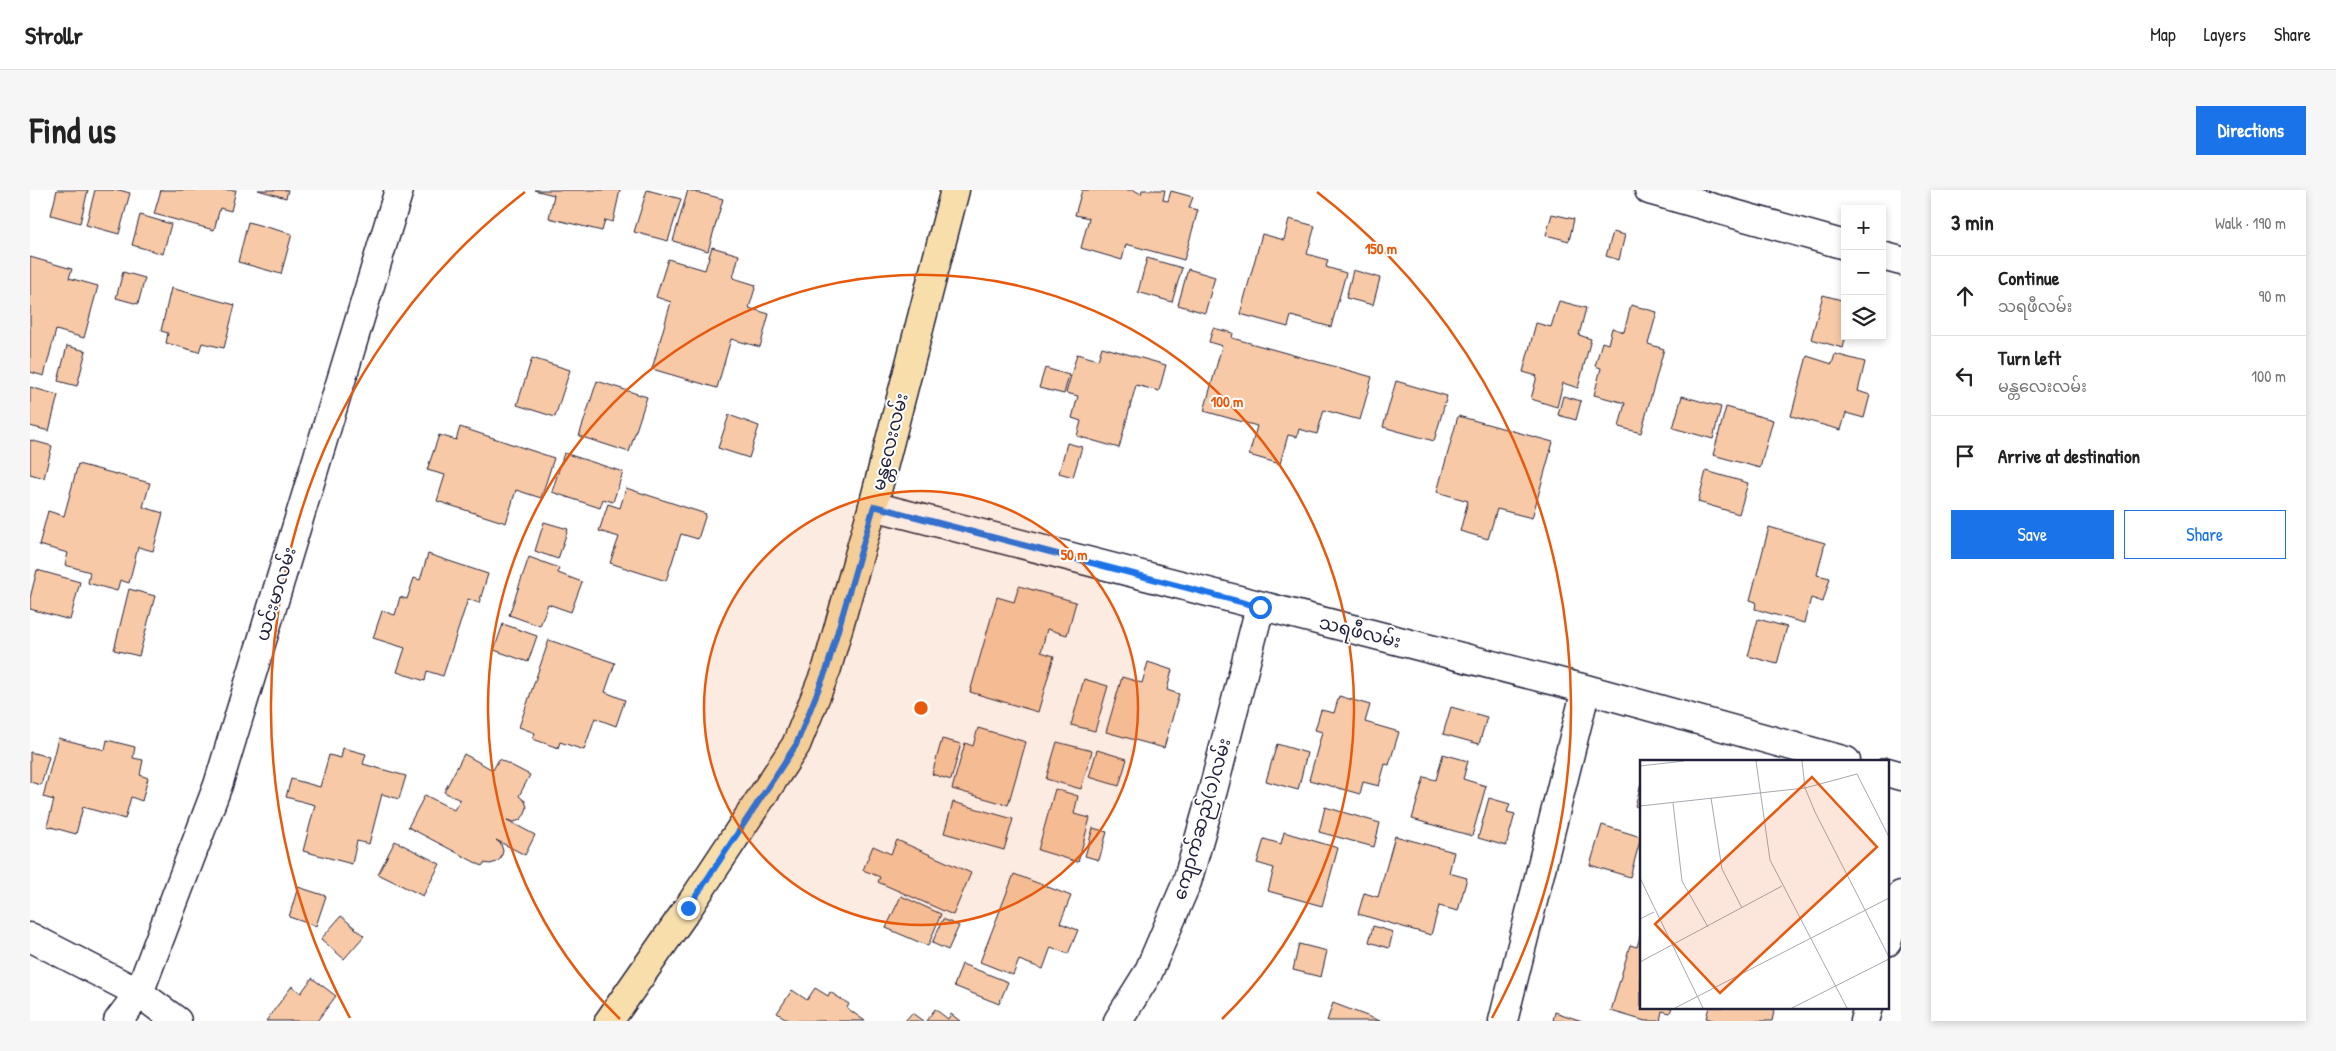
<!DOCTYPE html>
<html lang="en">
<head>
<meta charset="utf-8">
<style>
  body { margin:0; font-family:"Patrick Hand","Noto Sans Myanmar",sans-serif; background:#f6f6f6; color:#222 }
  .controls { position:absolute; right:15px; top:15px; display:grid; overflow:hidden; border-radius:0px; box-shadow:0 2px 8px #0003 }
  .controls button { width:45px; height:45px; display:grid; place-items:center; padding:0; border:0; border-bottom:1px solid #e0e0e0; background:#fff; color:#222; font:25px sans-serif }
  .stop { position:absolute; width:15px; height:15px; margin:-11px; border:4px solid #1a73e8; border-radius:50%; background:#fff }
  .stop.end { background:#1a73e8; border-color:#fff; box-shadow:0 1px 5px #0008 }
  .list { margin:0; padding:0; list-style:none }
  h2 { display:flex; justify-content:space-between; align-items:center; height:65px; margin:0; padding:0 20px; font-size:21px }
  h2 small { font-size:16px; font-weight:400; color:#767676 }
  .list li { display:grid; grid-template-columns:32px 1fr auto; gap:15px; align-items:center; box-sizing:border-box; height:80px; padding:0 20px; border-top:1px solid #e0e0e0 }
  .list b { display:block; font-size:19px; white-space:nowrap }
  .list p { margin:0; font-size:16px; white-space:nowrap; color:#767676 }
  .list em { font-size:16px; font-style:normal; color:#767676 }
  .actions { display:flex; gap:10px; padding:15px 20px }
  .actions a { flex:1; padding:11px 0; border:1px solid #1a73e8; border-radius:0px; text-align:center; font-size:18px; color:#1a73e8 }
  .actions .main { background:#1a73e8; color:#fff }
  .icon { flex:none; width:28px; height:28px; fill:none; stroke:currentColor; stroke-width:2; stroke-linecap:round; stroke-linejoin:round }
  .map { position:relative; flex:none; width:1871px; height:831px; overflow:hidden; border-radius:0px }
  header { display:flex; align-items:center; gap:30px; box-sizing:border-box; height:70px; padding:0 25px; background:#fff; border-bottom:1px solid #e0e0e0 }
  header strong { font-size:24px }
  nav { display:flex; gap:28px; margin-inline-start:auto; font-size:18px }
  .intro { display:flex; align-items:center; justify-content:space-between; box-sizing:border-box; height:120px; padding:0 30px }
  h1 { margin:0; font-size:35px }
  .button { padding:12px 22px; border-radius:0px; background:#1a73e8; color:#fff; font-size:18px; font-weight:700 }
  main { display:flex; gap:30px; padding:0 30px }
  aside { flex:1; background:#fff; border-radius:0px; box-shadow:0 2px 8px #0003 }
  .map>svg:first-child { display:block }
  .building { fill:#f7c9a6; stroke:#22223b }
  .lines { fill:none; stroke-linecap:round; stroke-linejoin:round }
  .minor-casing { stroke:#22223b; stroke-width:31 }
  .major-casing { stroke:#22223b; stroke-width:31 }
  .minor { stroke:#fff; stroke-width:28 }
  .major { stroke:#f8deab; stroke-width:28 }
  .route { stroke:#1a73e8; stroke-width:6 }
  .ring { fill:none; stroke:#e8590c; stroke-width:2.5 }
  .labels { text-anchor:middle; stroke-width:4; stroke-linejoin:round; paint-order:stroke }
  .street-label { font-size:18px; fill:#22223b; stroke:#fff }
  .inset-road { fill:none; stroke:#a7a7b1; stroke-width:1 }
  .view { fill:#e8590c; fill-opacity:0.15; stroke:#e8590c; stroke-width:2.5 }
  .inset-edge { fill:none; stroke:#22223b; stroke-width:2.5 }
  .centre { fill:#e8590c; stroke:#fff; stroke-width:2.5 }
  .ring-label { font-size:15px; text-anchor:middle; font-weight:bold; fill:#e8590c; stroke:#fff; stroke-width:4; stroke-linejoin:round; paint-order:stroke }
</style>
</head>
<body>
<header>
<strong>Strollr</strong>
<nav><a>Map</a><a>Layers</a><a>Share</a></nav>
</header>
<div class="intro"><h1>Find us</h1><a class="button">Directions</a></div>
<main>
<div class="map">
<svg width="1871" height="831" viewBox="0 0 1871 831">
  <rect width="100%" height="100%" fill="#fff"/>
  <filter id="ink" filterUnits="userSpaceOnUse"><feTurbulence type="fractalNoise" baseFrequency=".02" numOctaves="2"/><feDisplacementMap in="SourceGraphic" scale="10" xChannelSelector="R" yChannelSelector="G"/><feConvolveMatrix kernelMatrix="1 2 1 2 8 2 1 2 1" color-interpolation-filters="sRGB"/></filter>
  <g filter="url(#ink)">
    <path class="building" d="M27,0H58L50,33L21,25Z
      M65,0H89L100,3L89,44L56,35Z
      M131,0H206L201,21L190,18L184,40L124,24Z
      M228,0H258L256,8Z
      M504,0H590L583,32L575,30L572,41L519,28L524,5Z
      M617,0L651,9L638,51L604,42Z
      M658,0L693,9L678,61L643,51Z
      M1052,0H1104L1111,4L1112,0H1135L1133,10L1138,11L1141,1L1163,7L1159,18L1168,20L1154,70L1096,54L1092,70L1051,58L1059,28L1045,25Z
      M1522,24L1544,29L1539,51L1516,45Z
      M110,25L141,34L133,64L102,55Z
      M1259,29L1285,36L1277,64L1298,70L1296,77L1316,83L1301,137L1261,126L1258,137L1210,124L1232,44L1254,50Z
      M218,32L262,44L251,84L208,72Z
      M1583,42L1595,45L1589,70L1576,66Z
      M682,57L709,65L703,88L726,95L719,118L739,124L730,157L701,149L687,198L622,179L641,112L626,107L638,69L675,80Z
      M0,67L42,79L39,88L68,96L54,148L26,140L14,186L0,182Z
      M1117,68L1152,78L1142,112L1108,102Z
      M1158,79L1185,87L1175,123L1148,115Z
      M1323,80L1350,88L1343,115L1316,108Z
      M93,82L115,88L108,114L86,108Z
      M141,98L205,115L194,158L172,153L169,162L136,153L138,143L131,141Z
      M1793,105L1815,111V146H1816L1813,158L1781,149Z
      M1529,111L1556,118L1549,145L1561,149L1548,198L1533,193L1527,217L1501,209L1507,186L1493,182L1506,133L1521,137Z
      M1601,115L1627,122L1618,154L1634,159L1611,243L1589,237L1595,213L1564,205L1571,178L1565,176L1572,152L1578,154L1582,138L1594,142Z
      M1183,138L1203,143L1202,148L1342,187L1330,230L1294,220L1287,244L1269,239L1267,247L1258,245L1250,274L1219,265L1227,236L1174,221L1192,156L1179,152Z
      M37,156L56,161L47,196L28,191Z
      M1072,157L1136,175L1129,201L1106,195L1089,258L1047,246L1051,231L1042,228L1048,206L1036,203L1047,164L1068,170Z
      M1805,164L1835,172L1828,201L1840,205L1834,228L1816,223L1811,240L1761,226L1777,166L1802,174Z
      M502,168L540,180L525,227L487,215Z
      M1015,178L1039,185L1034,204L1009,198Z
      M567,191L617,207L599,262L549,246Z
      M1366,191L1417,206L1404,251L1353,237Z
      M0,197L28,205L19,241L0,236Z
      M1533,206L1551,211L1546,230L1528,225Z
      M1652,206L1691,217L1683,249L1643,238Z
      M1696,217L1743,230L1730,278L1683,265Z
      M699,225L729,236L719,268L688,258Z
      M1428,226L1523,252L1502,328L1467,319L1458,349L1430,341L1438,311L1407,302Z
      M430,237L524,268L511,308L486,300L476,333L407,311L415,285L397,280L409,245L426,250Z
      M0,250L22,256L14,288L0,284Z
      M1037,253L1052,257L1043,287L1029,283Z
      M534,263L593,282L583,312L573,309L570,318L522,302Z
      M48,274L120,293L113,317L133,323L123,361L108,357L99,393L90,390L87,401L58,393L60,382L35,375L38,363L9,355L18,321L34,326Z
      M1676,281L1718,293L1709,324L1668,312Z
      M596,298L676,324L668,349L651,344L636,391L580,373L589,347L569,341L578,314L590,318Z
      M514,332L538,339L528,369L505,361Z
      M1739,337L1795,353L1787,385L1800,388L1793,412L1781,408L1774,433L1725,419L1726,412L1720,410Z
      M398,364L458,384L449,413L438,409L413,486L397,481L395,491L367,482L375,458L343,448L352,421L365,425L370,407L377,409L384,388L390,390Z
      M499,367L529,378L528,383L552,392L541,422L518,414L510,436L479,425Z
      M7,380L50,392L40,430L0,419V408Z
      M989,396L1046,412L1037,445L1017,439L1011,462L1024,466L1008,522L940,502L967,407L984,412Z
      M99,399L125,406L109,466L84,460Z
      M1728,429L1757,437L1747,474L1718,466Z
      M473,434L507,446L498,472L464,460Z
      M519,450L585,473L575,502L595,510L586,536L565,528L554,560L530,552L528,558L503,549L505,543L489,537Z
      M1118,472L1142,480L1137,500L1149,504L1134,558L1076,542L1092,487L1112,493Z
      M1054,489L1078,496L1065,541L1041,535Z
      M1309,506L1340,515L1335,532L1369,542L1359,575L1355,574L1349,596L1333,592L1330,604L1279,590L1292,542L1285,540L1291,520L1304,523Z
      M1421,517L1457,527L1449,554L1413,544Z
      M948,538L996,552L978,615L922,599L935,553L943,556Z
      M28,548L75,560L77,550L105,557L103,568L113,570L110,585L118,588L112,611L101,607L95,629L53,617L46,644L17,636L24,610L13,607Z
      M912,549L931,554L921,590L902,584Z
      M1027,552L1062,561L1051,599L1016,589Z
      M1247,554L1277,563L1268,600L1236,591Z
      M313,558L336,564L333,574L376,586L369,609L352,604L339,654L327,651L322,674L273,661L285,615L256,607L261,589L290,597L299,565L311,568Z
      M1067,560L1097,569L1089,596L1059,587Z
      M0,562L19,567L11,595L0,592Z
      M434,564L463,580L469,569L500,585L489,606L495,611L497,617L495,624L490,630L484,632L477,630L505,645L495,665L466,650L471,654L473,661L471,668L467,672L460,674L454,673L452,676L378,637L395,605L424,620L430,610L414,602Z
      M1413,564L1438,571L1433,589L1456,596L1442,646L1382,629L1394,587L1406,590Z
      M1611,594V618L1605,616Z
      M1025,599L1048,606L1044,624L1060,628L1048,672L1008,660Z
      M1459,608L1480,614L1477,622L1485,624L1476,656L1448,648Z
      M923,612L983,629L974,660L914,643Z
      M1295,617L1350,633L1344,657L1289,642Z
      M1572,635L1611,647L1600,687L1560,675Z
      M1063,638L1077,642L1069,670L1055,666Z
      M1254,642L1308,658L1292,716L1238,701L1244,678L1227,673L1234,649L1251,654Z
      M1365,646L1424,662L1419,683L1437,688L1428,721L1409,716L1401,745L1328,724L1334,703L1348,707Z
      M867,650L941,683L923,725L848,692L850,687L833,680L843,656L861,664Z
      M365,651L410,674L393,706L348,684Z
      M984,684L1041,706L1030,733L1048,740L1038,764L1021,757L1013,779L989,770L983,785L950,772Z
      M268,697L296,706L286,736L259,727Z
      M871,706L911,724L898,756L856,738Z
      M311,726L334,746L314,769L291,749Z
      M913,729L929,736L918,760L902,753Z
      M1343,736L1363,742L1359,758L1339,752Z
      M1611,743V817H1642L1640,823L1632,821L1630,831H1615L1581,821L1600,755L1607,757Z
      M1269,754L1297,761L1291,787L1263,780Z
      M932,774L978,792L969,814L924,796Z
      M282,788L306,806L287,831H236L262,796L271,803Z
      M785,798L798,806L800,802L819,814L817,818L835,831H760L747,823L762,800L777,810Z
      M1303,813L1350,831H1297Z
      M1679,817H1745L1742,831H1686L1676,828Z
      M905,819L918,829L921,824L930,831H896Z
      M1525,822L1552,831H1523Z
      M882,823L893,831H875Z"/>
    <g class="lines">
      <g class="minor-casing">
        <path id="minor" d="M1619,0L1815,55
          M1852,66L1871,71
          M843,316L1556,499L1816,571
          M1857,582L1871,586
          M0,747L109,803L147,831
          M1857,752L1871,705
          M88,831L109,803L188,595L369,0
          M1088,831L1118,783L1157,692L1183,600L1230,417
          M1473,831L1556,499
          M1834,831L1838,817"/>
      </g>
      <g class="major-casing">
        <path id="major" d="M579,831L658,718L766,555L797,478L843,316L925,0"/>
      </g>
      <use href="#minor" class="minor"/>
      <use href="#major" class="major"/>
    </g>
  </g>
  <g class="lines" filter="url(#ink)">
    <path class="route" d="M658,718L766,555L797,478L844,316L1230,417"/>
  </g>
  <circle cx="891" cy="518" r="217" fill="#e8590c" fill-opacity=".12"/>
  <g class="ring">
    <circle cx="891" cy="518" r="217"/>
    <path d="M590 829A433 433 0 1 1 1192 829"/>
    <path d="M320 828A650 650 0 0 1 495 2M1287 2A650 650 0 0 1 1462 828"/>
  </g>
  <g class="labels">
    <g class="street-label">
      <text transform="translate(860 252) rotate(-76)" y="6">မန္တလေးလမ်း</text>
      <text transform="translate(246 404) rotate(-73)" y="6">ယင်းမာလမ်း</text>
      <text transform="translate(1330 442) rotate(14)" y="6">သရဖီလမ်း</text>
      <text transform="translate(1172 629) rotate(-74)" y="6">ကျောက်ဆည်(၁)လမ်း</text>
    </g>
  </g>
  <g transform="translate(1610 570)">
    <rect width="249" height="249" fill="#fff"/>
    <path class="inset-road" d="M116,1L130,100L207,248M162,1L165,28L175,52L249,197M0,6L44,1M71,38L82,109L102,148M33,43L42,121L68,167M0,46L165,28L217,14L249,77M0,118L63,248M0,159L14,152M0,202L142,126M35,248L249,138M152,248L249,199"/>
    <path class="view" d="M172,17L237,87L80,233L15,164Z"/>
    <rect width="249" height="249" class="inset-edge"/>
  </g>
  <circle cx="891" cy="518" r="8" class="centre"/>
  <g class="ring-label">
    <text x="1351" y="64">150 m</text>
    <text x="1197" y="217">100 m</text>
    <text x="1044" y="370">50 m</text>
  </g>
</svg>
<div class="controls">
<button>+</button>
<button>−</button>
<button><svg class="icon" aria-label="layers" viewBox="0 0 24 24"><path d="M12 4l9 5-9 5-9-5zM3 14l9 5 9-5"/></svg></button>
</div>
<div class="stop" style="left:1230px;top:417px"></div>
<div class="stop end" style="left:658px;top:718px"></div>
</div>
<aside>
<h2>3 min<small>Walk · 190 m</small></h2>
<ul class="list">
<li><svg class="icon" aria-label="ahead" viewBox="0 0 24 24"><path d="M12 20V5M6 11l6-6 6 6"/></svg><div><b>Continue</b><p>သရဖီလမ်း</p></div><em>90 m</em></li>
<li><svg class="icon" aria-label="left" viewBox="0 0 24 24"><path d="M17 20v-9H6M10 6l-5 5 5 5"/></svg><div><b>Turn left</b><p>မန္တလေးလမ်း</p></div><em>100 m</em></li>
<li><svg class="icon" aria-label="arrive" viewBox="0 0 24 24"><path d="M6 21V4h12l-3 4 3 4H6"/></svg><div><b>Arrive at destination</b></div></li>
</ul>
<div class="actions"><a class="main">Save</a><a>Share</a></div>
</aside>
</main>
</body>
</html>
